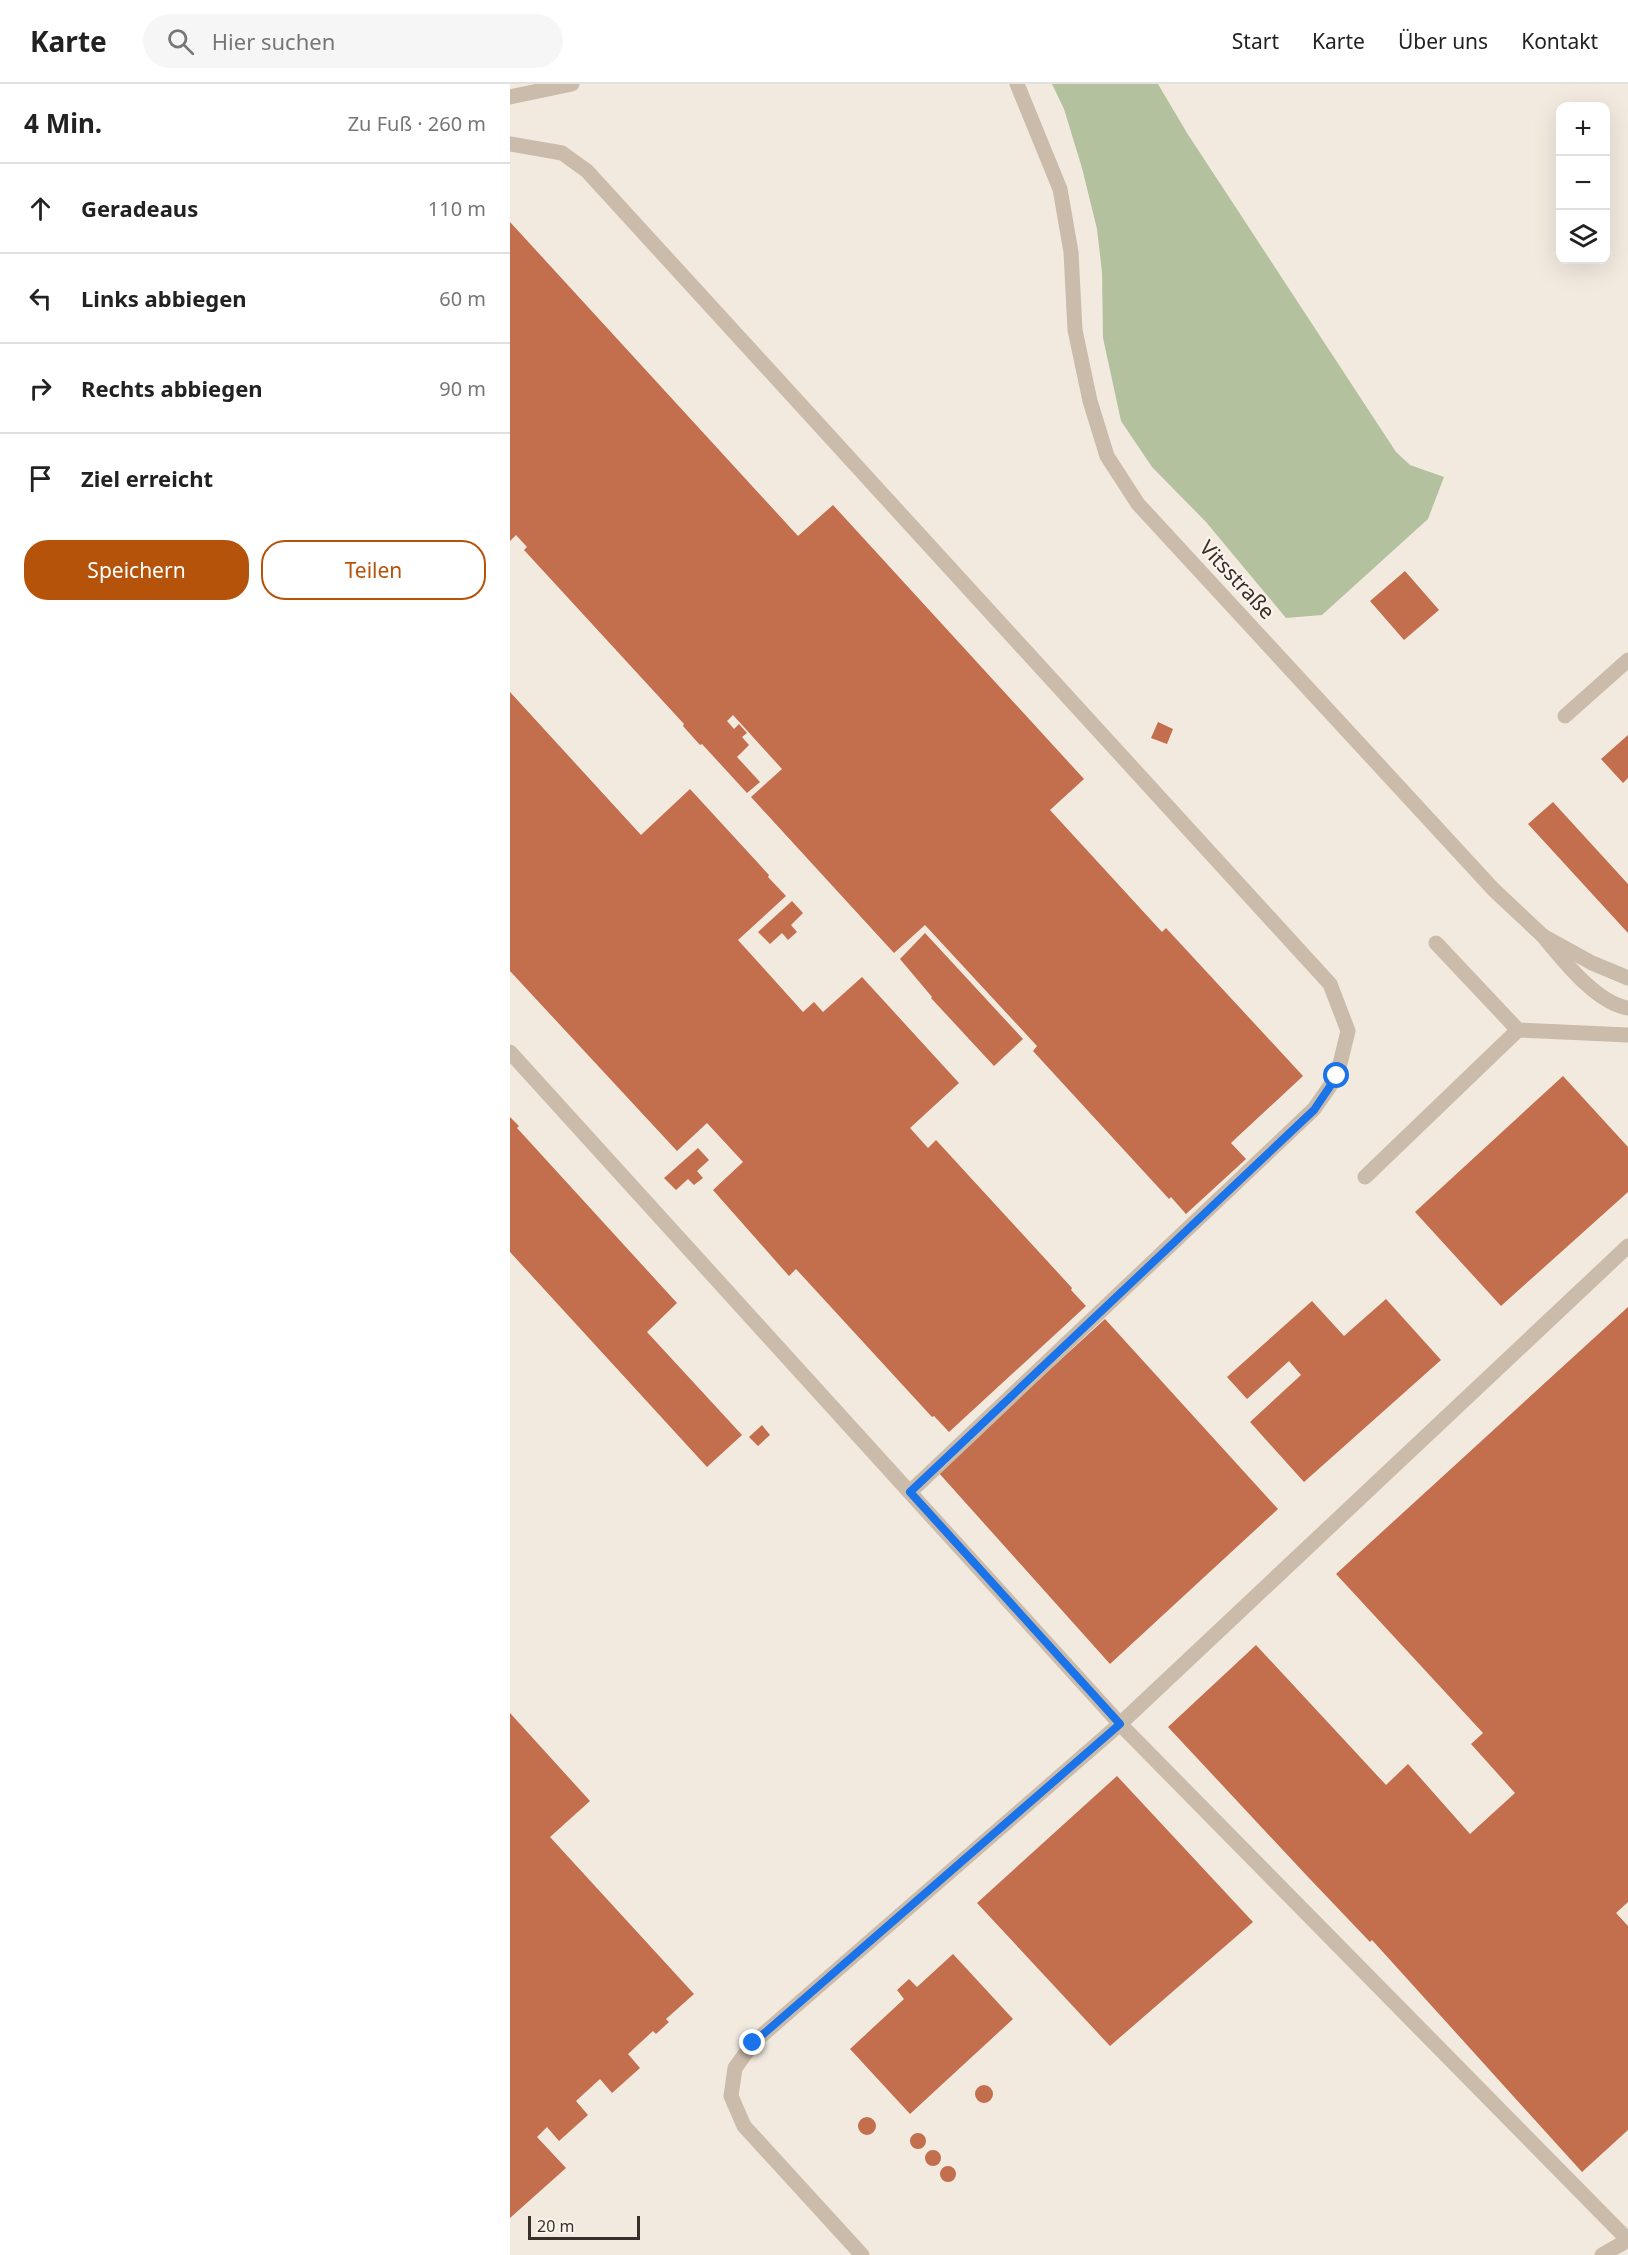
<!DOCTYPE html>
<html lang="de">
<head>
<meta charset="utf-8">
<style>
  body { margin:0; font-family:"Noto Sans",sans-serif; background:#f6f6f6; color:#222 }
  .controls { position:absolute; right:18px; top:18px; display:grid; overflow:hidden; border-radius:12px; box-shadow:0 6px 24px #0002 }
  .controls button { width:54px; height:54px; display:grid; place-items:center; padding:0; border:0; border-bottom:2px solid #e0e0e0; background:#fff; color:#222; font:30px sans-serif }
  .scale { position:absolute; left:18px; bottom:15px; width:112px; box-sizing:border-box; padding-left:6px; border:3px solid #382f2a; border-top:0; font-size:16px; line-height:21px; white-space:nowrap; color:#382f2a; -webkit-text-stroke:4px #faf4eb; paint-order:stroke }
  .stop { position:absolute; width:18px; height:18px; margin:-14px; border:4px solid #1a73e8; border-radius:50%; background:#fff }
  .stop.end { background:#1a73e8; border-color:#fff; box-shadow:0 2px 6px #0008 }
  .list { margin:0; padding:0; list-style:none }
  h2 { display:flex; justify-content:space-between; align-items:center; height:78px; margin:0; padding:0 24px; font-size:26px }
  h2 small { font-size:20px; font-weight:400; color:#767676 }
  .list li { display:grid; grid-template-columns:39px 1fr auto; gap:18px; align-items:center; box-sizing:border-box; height:90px; padding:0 24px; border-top:2px solid #e0e0e0 }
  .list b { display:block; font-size:22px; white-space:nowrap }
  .list em { font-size:20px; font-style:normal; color:#767676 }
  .actions { display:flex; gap:12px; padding:18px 24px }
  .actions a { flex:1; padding:14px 0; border:2px solid #b45309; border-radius:24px; text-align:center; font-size:21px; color:#b45309 }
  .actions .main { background:#b45309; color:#fff }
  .icon { flex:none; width:33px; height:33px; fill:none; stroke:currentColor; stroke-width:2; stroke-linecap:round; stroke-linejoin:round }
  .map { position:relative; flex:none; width:1118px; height:2171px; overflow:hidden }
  header { display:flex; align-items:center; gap:36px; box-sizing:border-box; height:84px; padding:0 30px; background:#fff; border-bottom:2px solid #e0e0e0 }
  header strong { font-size:28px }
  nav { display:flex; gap:33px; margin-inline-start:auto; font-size:21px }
  .search { width:420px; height:54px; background:#f6f6f6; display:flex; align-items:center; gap:15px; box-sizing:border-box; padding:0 21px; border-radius:33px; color:#767676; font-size:22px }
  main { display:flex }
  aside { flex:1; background:#fff }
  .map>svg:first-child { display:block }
  .green { fill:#b4c19f }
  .building { fill:#c36e4c }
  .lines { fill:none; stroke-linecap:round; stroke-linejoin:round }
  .service { stroke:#cbbbaa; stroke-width:15 }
  .minor { stroke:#cbbbaa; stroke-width:15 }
  .route { stroke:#1a73e8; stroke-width:8 }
  .labels { text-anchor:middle; stroke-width:4.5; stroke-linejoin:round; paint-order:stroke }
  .street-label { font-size:21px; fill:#382f2a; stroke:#faf4eb }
</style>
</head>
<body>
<header>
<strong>Karte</strong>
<div class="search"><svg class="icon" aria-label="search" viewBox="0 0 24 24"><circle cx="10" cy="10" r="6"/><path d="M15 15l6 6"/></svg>Hier suchen</div>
<nav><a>Start</a><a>Karte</a><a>Über uns</a><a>Kontakt</a></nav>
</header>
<main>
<aside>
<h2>4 Min.<small>Zu Fuß · 260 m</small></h2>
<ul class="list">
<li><svg class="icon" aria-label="ahead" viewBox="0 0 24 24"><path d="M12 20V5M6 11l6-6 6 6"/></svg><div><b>Geradeaus</b></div><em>110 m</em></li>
<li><svg class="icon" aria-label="left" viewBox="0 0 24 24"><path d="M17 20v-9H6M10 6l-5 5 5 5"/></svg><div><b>Links abbiegen</b></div><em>60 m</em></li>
<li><svg class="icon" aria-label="right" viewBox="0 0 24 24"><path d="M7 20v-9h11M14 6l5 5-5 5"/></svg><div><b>Rechts abbiegen</b></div><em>90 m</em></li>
<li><svg class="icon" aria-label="arrive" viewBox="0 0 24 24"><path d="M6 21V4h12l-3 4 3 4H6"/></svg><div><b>Ziel erreicht</b></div></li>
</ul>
<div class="actions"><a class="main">Speichern</a><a>Teilen</a></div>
</aside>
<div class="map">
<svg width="1118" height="2171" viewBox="0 0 1118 2171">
  <rect width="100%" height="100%" fill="#f2eadf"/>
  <path class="green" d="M542,0H648L677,49L886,368L900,381L934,393L918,435L812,531L776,534L696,438L642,383L611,337L593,254L592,188L587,145L572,84L554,25Z"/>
  <path class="building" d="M0,138L288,452L323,421L574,695L540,726L652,848L656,844L793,992L723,1057L721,1059L736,1075L676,1130L661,1113L659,1115L523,967L527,962L415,841L384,869L241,713L272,685L223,631L217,637L224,645L229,640L237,649L232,653L239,661L227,673L250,698L237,709L192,660L190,661L173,642L174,640L14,466L17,463L6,451L0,457Z
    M895,487L929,526L894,556L860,517Z
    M0,608L131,751L180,705L259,791L258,793L276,812L228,856L293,928L304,918L313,928L352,893L449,999L400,1044L418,1064L426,1056L562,1204L561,1206L576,1222L439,1348L424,1332L422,1333L286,1185L279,1192L203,1106L233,1078L197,1039L167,1067L0,887Z
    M648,638L663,645L657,660L641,654Z
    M1118,651V694L1113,699L1091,675Z
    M1043,718L1118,800V849L1018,740Z
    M282,817L293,829L281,841L287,848L278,856L272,849L260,860L248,848Z
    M415,849L513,955L484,982L421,914L422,913L390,875Z
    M1053,992L1118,1063V1108L991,1222L905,1128Z
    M0,1033L9,1042L7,1044L167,1219L137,1248L232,1351L197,1383L0,1168Z
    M188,1064L199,1076L187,1087L193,1094L184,1101L178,1095L166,1106L154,1094Z
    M876,1215L931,1276L794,1398L740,1338L791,1291L779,1277L737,1315L717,1293L802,1217L834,1252Z
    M1118,1223V1818L1106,1829L1118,1842V2046L1072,2088L862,1856L860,1858L799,1794L658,1643L746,1561L876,1701L898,1680L960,1750L1005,1709L961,1660L973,1649L826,1490Z
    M595,1235L768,1425L600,1580L428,1388Z
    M252,1341L260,1351L248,1362L239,1353Z
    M0,1629L80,1717L40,1753L184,1910L156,1935L159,1938L146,1950L143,1947L118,1970L130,1984L102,2009L90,1995L66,2017L78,2031L49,2057L37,2043L27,2053L56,2084L0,2134Z
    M607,1692L743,1838L600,1962L467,1819Z
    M443,1870L503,1935L400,2030L340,1965L394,1915L387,1906L399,1895L407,1903Z
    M465 2010a9 9 0 1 1 18 0a9 9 0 1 1-18 0Z
    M348 2042a9 9 0 1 1 18 0a9 9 0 1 1-18 0Z
    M400 2057a8 8 0 1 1 16 0a8 8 0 1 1-16 0Z
    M415 2074a8 8 0 1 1 16 0a8 8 0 1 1-16 0Z
    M430 2090a8 8 0 1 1 16 0a8 8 0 1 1-16 0Z"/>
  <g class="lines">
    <path class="service" d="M0,13L62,0
      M0,60L52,69L77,87L820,900L838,947L827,992L804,1025L400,1408
      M1055,632L1118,576
      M1033,852C1053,876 1086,919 1118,924
      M926,859L1008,946
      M0,968L610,1640L1118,2156
      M855,1093L1008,946L1118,951
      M352,2171L234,2042L221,2012L225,1984L243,1959L610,1640L1118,1162"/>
    <path class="minor" d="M507,0L550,105L561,168L565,246L580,317L597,372L628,420L984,806L1033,852L1082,879L1118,894
      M1092,2171L1118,2156"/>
  </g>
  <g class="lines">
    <path class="route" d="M243,1959L610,1640L400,1408L804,1026L827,992"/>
  </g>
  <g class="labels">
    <g class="street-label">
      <text transform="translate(727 496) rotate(47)" y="7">Vitsstraße</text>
    </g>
  </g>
</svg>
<div class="controls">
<button>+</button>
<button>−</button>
<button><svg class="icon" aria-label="layers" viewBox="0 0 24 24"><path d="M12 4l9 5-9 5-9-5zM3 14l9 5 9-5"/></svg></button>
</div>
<div class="scale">20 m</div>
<div class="stop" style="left:827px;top:992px"></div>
<div class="stop end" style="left:243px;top:1959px"></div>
</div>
</main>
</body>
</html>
